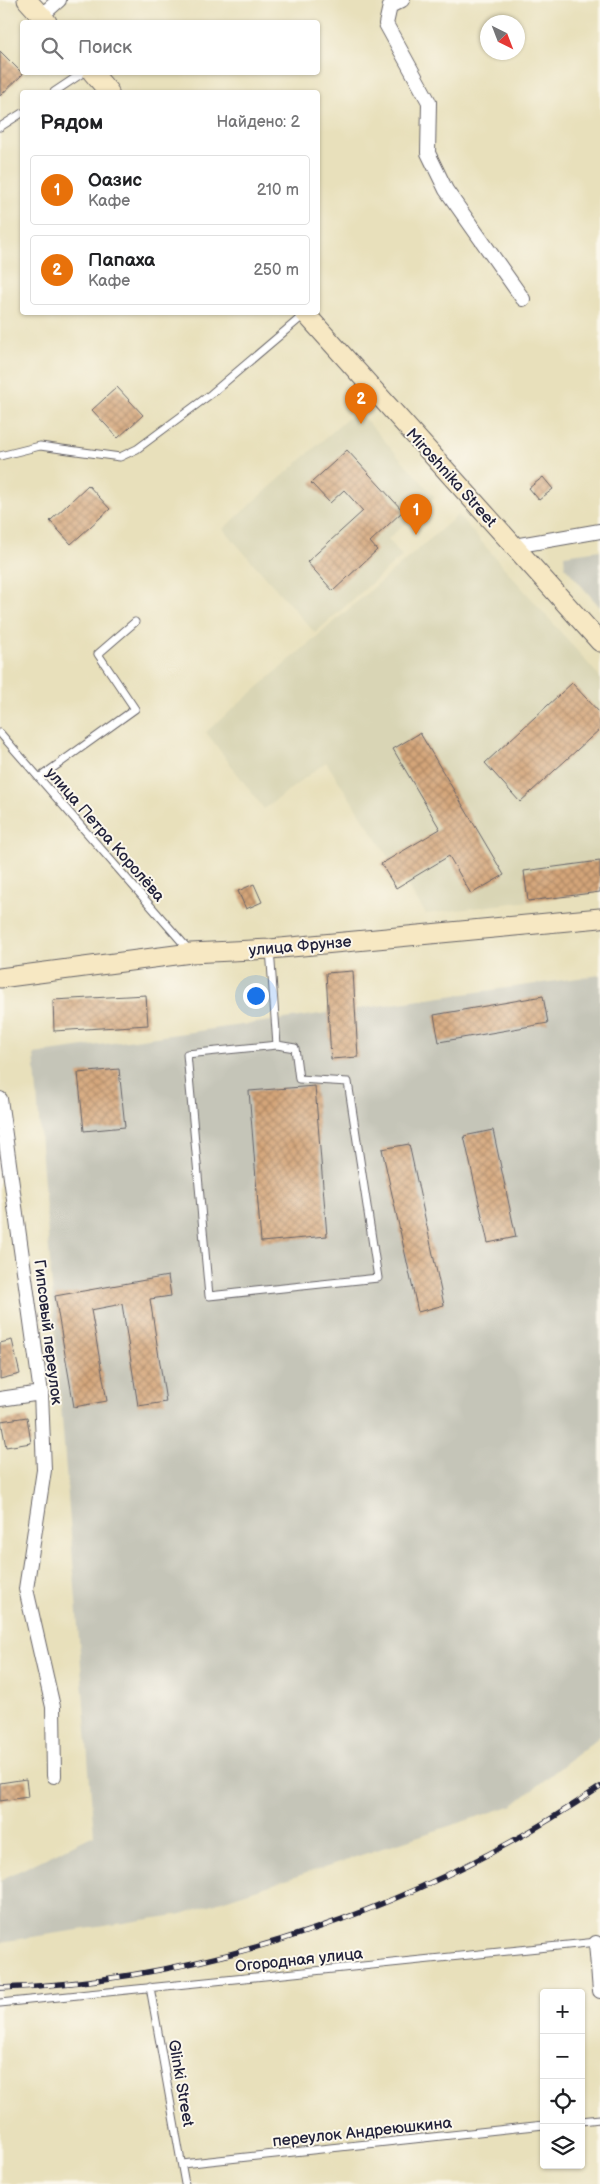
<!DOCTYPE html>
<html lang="ru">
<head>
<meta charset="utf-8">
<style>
  body { margin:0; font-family:"Balsamiq Sans",sans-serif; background:#f6f6f6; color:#202124 }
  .controls { position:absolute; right:15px; bottom:15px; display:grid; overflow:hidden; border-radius:5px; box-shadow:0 1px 4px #0004 }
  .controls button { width:45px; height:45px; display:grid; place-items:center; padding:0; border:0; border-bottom:1px solid #e0e0e0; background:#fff; color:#202124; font:25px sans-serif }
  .compass { position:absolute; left:480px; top:15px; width:45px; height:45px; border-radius:50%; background:#fff; box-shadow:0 1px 4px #0004; rotate:138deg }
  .you { position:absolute; left:255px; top:995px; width:18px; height:18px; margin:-12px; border:4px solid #fff; border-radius:50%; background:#1a73e8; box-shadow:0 0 0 8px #1a73e833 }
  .badge { display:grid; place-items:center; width:32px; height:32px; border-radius:50%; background:#1a73e8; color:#fff; font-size:16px; font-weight:700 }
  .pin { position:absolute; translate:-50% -41px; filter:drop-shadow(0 1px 2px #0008) }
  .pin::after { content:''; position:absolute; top:26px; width:18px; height:15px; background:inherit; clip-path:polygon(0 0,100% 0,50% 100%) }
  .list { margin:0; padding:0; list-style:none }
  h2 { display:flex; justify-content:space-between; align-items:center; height:65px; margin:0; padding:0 20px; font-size:21px }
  h2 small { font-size:16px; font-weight:400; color:#757577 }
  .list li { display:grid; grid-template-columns:32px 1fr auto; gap:15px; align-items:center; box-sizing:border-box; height:70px; margin:0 10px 10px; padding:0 10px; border:1px solid #e0e0e0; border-radius:5px }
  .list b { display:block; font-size:19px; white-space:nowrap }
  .list p { margin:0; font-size:16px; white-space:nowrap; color:#757577 }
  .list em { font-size:16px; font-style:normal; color:#757577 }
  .icon { flex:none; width:28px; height:28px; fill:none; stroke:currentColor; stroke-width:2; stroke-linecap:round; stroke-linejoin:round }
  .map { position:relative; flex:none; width:600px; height:2184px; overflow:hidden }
  .search { position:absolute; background:#fff; box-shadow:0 1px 4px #0004; left:20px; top:20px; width:300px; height:55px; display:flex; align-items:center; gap:12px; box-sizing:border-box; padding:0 18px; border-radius:5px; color:#757577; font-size:19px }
  .panel { position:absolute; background:#fff; box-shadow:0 1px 4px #0004; left:20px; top:90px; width:300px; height:225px; border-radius:5px }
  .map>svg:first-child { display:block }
  .built { fill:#d9d5b5 }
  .industrial { fill:#c5c5b8 }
  .building { fill:url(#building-cross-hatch) }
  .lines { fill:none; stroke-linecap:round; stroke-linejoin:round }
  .lane-casing { stroke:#676468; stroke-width:9 }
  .street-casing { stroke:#676468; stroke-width:16 }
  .secondary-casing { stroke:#676468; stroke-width:21 }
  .lane { stroke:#fff; stroke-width:7 }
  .street { stroke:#fff; stroke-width:14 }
  .secondary { stroke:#f7e8c3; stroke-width:19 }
  .rail-casing { stroke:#22223b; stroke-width:5.5 }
  .rail { stroke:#fbf7ec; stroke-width:4; stroke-dasharray:11; stroke-linecap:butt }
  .labels { text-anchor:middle; stroke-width:4; stroke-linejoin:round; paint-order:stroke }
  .street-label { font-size:16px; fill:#22223b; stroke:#fbf7ec }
</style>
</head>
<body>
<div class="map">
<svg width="600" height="2184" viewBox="0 0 600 2184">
  <defs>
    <pattern id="building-cross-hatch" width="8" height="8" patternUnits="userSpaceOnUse" patternTransform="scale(1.25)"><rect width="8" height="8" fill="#d4a579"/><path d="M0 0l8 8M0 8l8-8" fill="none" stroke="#ac8664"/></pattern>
  </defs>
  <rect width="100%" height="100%" fill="#fbf7ec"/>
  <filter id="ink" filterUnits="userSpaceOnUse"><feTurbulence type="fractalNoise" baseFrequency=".02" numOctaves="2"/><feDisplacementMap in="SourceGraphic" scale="10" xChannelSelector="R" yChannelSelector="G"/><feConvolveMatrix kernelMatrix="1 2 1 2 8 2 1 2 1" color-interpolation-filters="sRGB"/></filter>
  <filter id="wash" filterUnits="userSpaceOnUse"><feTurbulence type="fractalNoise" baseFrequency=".0096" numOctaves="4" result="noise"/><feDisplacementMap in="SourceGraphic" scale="20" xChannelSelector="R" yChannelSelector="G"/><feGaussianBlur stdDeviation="1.12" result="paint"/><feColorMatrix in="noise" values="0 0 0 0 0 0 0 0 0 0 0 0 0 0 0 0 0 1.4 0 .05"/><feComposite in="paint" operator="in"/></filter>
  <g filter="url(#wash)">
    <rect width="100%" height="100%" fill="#e8e0bb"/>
    <path class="built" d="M357,410L435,497L388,539L402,556L315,633L223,529Z
      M458,515L600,677V892L426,914L326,762L264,809L206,732Z"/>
    <path class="industrial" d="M600,550V607L565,567L564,555Z
      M600,975V1736L513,1805L182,1914L0,1942V1880L94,1835L34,1054Z"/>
    <g id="blocks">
      <path class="building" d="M0,51L23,74L0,96Z
        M117,387L143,415L118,438L92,410Z
        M347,450L403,511L370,542L377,550L333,591L307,562L363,511L344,490L330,503L311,483Z
        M543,477L553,489L539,500L529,488Z
        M88,485L110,509L71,544L50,521Z
        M572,683L600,713V729L520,802L485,763Z
        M420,733L504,875L471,894L449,856L396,888L381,864L440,829L393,749Z
        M600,861V892L528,901L524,871Z
        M254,884L262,902L246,909L238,891Z
        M353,971L358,1057L331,1059L326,973Z
        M146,995L148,1025L54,1031L53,1000Z
        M543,996L548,1023L439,1042L434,1015Z
        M119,1069L125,1127L84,1131L78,1073Z
        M315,1086L327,1236L261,1242L249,1091Z
        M493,1130L516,1237L488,1243L464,1136Z
        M409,1144L444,1305L418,1312L382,1149Z
        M168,1276L171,1296L150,1299L166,1402L138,1406L122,1304L91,1310L107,1401L74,1407L55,1296Z
        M12,1340L20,1374L0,1379V1343Z
        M27,1417L31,1443L6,1447L1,1421Z
        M26,1779L28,1797L0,1801V1783Z"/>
    </g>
  </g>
  <g filter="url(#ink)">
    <use href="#blocks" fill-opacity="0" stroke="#676468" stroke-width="1"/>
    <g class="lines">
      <g class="lane-casing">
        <path id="lane" d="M54,92L84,72
          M0,127L22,113
          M0,456L40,446L120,457L137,449L211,394L305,314
          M0,733L189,950
          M39,778L135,709L98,654L135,622
          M270,949L277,1045L187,1054L209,1296L378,1278L348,1082L299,1079L295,1048L277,1045
          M150,1987L185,2184
          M0,2003L597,1942
          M581,2121L600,2119
          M182,2164L544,2125"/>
      </g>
      <g class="street-casing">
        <path id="street" d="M402,0L390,6L386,24L429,102L428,153L446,190L523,299
          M41,16L59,0
          M514,546L600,531
          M0,1099L41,1393L44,1470L26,1589L53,1707L54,1776
          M0,1399L41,1393
          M596,1943L600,1991"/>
      </g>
      <g class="secondary-casing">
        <path id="secondary" d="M27,0L47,22
          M92,72L109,92
          M304,312L600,642
          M0,978L191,953L270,949L600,918"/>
      </g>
      <use href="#lane" class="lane"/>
      <use href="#street" class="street"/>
      <use href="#secondary" class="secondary"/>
      <g class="rail-casing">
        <path id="rail" d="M0,1988C210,1981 427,1905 600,1787"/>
      </g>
      <use href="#rail" class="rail"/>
    </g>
  </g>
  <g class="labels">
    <g class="street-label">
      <text transform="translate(452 477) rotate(48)" y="6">Miroshnika Street</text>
      <text transform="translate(106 834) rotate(49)" y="6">улица Петра Королёва</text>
      <text transform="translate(300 945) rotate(-5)" y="6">улица Фрунзе</text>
      <text transform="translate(49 1332) rotate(83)" y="6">Гипсовый переулок</text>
      <text transform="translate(299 1959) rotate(-6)" y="6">Огородная улица</text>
      <text transform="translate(182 2083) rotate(80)" y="6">Glinki Street</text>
      <text transform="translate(362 2131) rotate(-6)" y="6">переулок Андреюшкина</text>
    </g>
  </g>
</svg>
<div class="controls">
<button>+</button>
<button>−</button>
<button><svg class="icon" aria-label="locate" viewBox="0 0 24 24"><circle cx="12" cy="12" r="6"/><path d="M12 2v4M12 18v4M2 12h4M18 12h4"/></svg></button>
<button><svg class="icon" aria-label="layers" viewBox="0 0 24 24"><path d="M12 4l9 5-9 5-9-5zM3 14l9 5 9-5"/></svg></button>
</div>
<svg class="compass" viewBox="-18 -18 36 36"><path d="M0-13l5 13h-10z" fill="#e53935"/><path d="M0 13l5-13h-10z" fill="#757577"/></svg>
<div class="you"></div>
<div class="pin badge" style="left:416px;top:535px;background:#e8710a">1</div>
<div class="pin badge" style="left:361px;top:424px;background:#e8710a">2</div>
<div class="search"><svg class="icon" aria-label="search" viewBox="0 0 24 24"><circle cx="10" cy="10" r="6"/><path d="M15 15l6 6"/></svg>Поиск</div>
<section class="panel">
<h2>Рядом<small>Найдено: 2</small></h2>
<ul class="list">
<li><span class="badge" style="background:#e8710a">1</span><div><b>Оазис</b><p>Кафе</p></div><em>210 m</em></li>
<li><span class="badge" style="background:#e8710a">2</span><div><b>Папаха</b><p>Кафе</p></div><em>250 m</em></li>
</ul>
</section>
</div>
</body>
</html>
